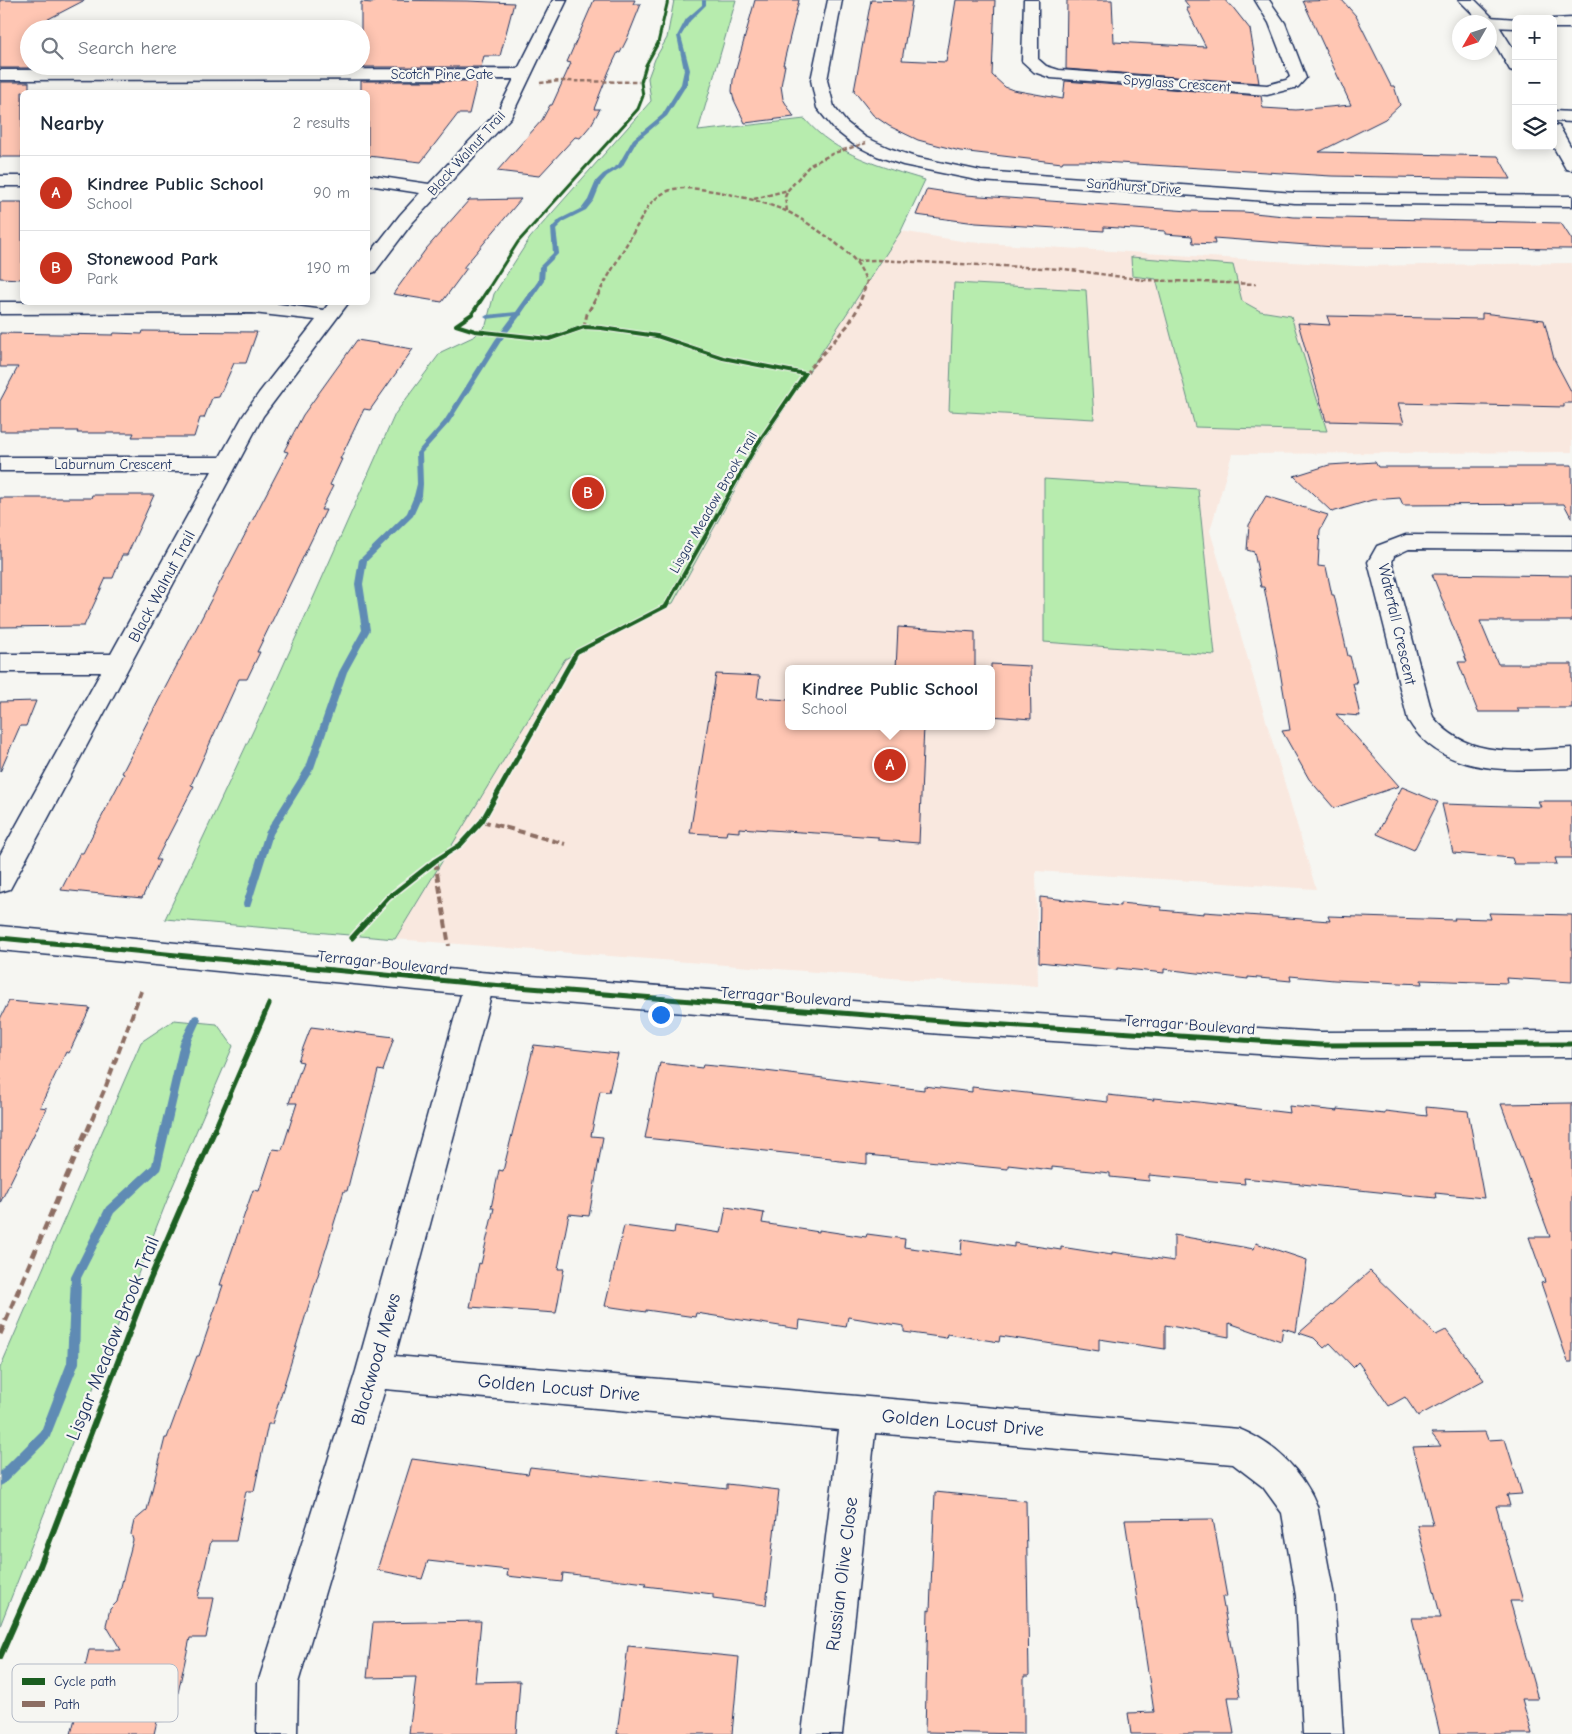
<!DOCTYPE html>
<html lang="en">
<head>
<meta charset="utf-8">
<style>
  body { margin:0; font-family:"Comic Neue",sans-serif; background:#f6f6f7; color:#1f2937 }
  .controls { position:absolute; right:15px; top:15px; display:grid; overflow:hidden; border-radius:8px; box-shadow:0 2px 12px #0003 }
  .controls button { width:45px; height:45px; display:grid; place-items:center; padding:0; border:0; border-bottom:1px solid #e0e1e3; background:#fff; color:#1f2937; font:25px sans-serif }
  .compass { position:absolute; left:1452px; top:15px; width:45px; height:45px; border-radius:50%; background:#fff; box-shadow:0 2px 12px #0003; rotate:231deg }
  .you { position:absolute; left:660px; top:1014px; width:18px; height:18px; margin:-12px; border:4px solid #fff; border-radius:50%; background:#1a73e8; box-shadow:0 0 0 8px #1a73e833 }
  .badge { display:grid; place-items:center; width:32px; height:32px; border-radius:50%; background:#c8321e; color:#fff; font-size:16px; font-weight:700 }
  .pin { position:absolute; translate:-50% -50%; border:2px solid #fff; box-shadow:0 1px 5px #0006 }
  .popup { position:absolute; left:785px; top:665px; width:210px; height:65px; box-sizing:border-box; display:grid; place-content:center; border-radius:8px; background:#fff; filter:drop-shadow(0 1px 4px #0005); font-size:16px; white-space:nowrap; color:#747a83 }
  .popup b { font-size:19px; color:#1f2937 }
  .popup::after { content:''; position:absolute; left:50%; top:100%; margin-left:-10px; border:10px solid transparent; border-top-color:#fff }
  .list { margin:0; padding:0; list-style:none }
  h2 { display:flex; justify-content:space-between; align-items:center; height:65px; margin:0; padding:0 20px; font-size:21px }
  h2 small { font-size:16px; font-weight:400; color:#747a83 }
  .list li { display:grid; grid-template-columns:32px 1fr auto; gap:15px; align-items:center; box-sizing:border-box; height:75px; padding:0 20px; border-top:1px solid #e0e1e3 }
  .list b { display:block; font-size:19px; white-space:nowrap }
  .list p { margin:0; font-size:16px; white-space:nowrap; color:#747a83 }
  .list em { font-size:16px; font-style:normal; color:#747a83 }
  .icon { flex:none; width:28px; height:28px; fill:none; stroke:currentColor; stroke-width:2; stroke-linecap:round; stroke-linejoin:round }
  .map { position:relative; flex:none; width:1572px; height:1734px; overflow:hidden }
  .search { position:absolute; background:#fff; box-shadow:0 2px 12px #0003; left:20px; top:20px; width:350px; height:55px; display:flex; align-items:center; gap:12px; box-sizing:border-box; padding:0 18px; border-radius:28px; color:#747a83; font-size:19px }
  .panel { position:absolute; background:#fff; box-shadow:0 2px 12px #0003; left:20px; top:90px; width:350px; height:215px; border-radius:8px }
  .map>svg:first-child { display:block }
  .built { fill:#f9e8df; fill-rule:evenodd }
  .green { fill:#b7ecae; stroke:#698e86 }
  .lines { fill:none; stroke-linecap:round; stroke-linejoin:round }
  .stream { fill:#5f8bb4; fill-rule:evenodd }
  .building { fill:#ffc6b3; stroke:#1b2f5e }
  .street-casing { stroke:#1b2f5e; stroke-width:3 }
  .secondary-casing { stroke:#1b2f5e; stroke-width:3 }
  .street { fill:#f6f6f2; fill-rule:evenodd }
  .secondary { fill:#f6f6f2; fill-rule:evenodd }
  .quiet-far3 { stroke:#8d6e63; stroke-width:2.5; stroke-dasharray:4.5 2.5; stroke-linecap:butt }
  .quiet-far2 { stroke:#8d6e63; stroke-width:3; stroke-dasharray:5.5 3; stroke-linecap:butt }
  .quiet-far1 { stroke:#8d6e63; stroke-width:4; stroke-dasharray:8 4; stroke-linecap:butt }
  .quiet { stroke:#8d6e63; stroke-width:5; stroke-dasharray:9 5; stroke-linecap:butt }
  .cycleway-far3-casing { stroke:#f6f6f2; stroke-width:5 }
  .cycleway-far2-casing { stroke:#f6f6f2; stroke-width:6 }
  .cycleway-far1-casing { stroke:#f6f6f2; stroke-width:8 }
  .cycleway-casing { stroke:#f6f6f2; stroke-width:9 }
  .cycleway-far3 { stroke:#1b5e20; stroke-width:3 }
  .cycleway-far2 { stroke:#1b5e20; stroke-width:4 }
  .cycleway-far1 { stroke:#1b5e20; stroke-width:5 }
  .cycleway { stroke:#1b5e20; stroke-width:6 }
  .labels { text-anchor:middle; stroke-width:4.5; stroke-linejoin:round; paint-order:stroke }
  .far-street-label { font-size:14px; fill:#1b2f5e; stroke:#f6f6f2 }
  .street-label { font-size:16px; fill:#1b2f5e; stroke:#f6f6f2 }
  .near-street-label { font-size:19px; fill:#1b2f5e; stroke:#f6f6f2 }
  .key { fill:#f6f6f2; stroke:#b4bac6; stroke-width:1 }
  .key-label { font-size:14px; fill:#1b2f5e }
</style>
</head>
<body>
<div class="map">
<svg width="1572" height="1734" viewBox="0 0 1572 1734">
  <rect width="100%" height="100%" fill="#f6f6f2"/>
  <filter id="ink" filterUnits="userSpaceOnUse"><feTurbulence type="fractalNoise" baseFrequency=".02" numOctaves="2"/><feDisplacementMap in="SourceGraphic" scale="10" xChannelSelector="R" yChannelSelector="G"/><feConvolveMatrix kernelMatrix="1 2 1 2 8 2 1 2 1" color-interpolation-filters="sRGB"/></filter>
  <g filter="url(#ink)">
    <path class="built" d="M901,231L967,242L1356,266L1572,263V452L1232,454L1210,531L1316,889L1036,871L1038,986L918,980L395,939L565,659L673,603L754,455ZM789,669H991V726H789Z"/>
    <path class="green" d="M674,0H736L698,131L805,119C835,155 882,167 925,180L901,231L754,455L673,603L565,659L395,939L165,919L276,682L395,414L441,352L475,336L486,325L494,294L530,238L651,101L648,78L655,59L667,38Z
      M1131,257L1233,265L1242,301L1260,311L1291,316L1327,431L1195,427L1156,279L1132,276Z
      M954,283L1086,290L1094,419L949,411Z
      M1044,479L1198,489L1215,655L1044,642Z
      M174,1020L217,1024L233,1046L171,1190L0,1626V1368L141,1042Z"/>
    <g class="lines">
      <path class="stream" d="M702,0H706V5L690,21L681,36L690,70L687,84L667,116L637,141L622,167L607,176L601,183L594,200L586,210L564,221L556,229L559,253L545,267L544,281L522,313V315L520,316L501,341L449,423L422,453L423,484L422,496L413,516L367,561L363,584L370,630L347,672L314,768L273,834L251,904L250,907H244L243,904L265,833L306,767L339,672L362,630L355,584L359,560L407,513L414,496L417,484L416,453L444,421L495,340L513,316L487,319L484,317L487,315L516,312L538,281L539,267L553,253L551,228L560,219L582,208L588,200L596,181L603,174L618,165L633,139L662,115L681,84L684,70L677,36L686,19L702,5Z
        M196,1015L199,1016L201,1019L190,1043L161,1167L160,1170L114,1213L81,1278L79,1363L49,1439L4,1484L0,1486V1472L41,1431L67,1363L71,1277L106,1207L152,1165L180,1043L193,1016Z"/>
    </g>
    <path class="building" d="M0,0H85L29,29V68H0Z
      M375,0L468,1L514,3L500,56H484L481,67H361V2L373,3Z
      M594,0H635L633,4H641L627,39L620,53L618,52L609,71L594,109H600L591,125L580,138L575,137L539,176L497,171L542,120L550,105H552L571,63L567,62Z
      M755,0H799L783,65H785L781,86L783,99L794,117L745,123L734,100L732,91L733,80Z
      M871,0L912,1L902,60L946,62L956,0H995L992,75L1005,87L1013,90L1063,99L1065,81L1261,96L1263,108L1296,110L1351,105L1303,1L1342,0L1356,16L1391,86H1394L1400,105L1385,119L1319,152L1498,156L1511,179L1331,176L1086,161H1063L1062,163L960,151L918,140L889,126L873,115L854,91Z
      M1067,0H1112L1114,42L1206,47L1186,8H1190L1184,0H1225L1229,5H1231L1250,29L1259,83L1066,69Z
      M361,81H477L469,114H458L421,162L368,156V92H361Z
      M0,82H29V92H22V157H0Z
      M927,189L966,195L1189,211L1244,212L1294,217L1561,223L1572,240V249L1334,247L1214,238L1215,244L1193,243L1192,236L1165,234V231L1104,227V231L976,223L916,215Z
      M521,199L463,268H467L442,302L393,294L426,249L469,200Z
      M0,202H22V279L0,278Z
      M1482,313L1544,320L1554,359L1572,393V403H1564V407L1398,403L1404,423L1326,421L1298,323L1330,325L1327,316L1482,319Z
      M143,331L257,332L246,363H234L219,397L212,398L204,418H200L194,437H132L134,433H77L78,431H0V401L18,367H0V333L113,335L114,333L142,334Z
      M357,340L413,349L370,410L364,409L340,459H342L330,485L333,486L321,510H326L257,652H260L247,679H239L224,712L191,785L194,786L156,860H160L142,898L61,890L80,853H83L124,774L122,773L140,738H139L288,452L284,451L303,415Z
      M1375,462L1378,467H1546L1545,465H1572V519L1564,504L1403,505L1400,498L1372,500L1332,512L1294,476L1329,465Z
      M92,495H154L127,555H122L113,578H106L84,626L0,627V498H91Z
      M1266,496L1328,515L1320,530L1318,566L1326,567L1332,595H1334L1348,656H1350L1357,683H1353L1360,716L1336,714L1399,786L1334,808L1309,779L1282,731L1290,730L1276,648L1264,587H1261L1254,552L1247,550L1249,525Z
      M1432,574L1572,576V621H1480L1498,664H1572V708H1517L1519,712H1478L1458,662H1467Z
      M898,627L975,632V669H896Z
      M991,664L1030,666L1031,719L991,716Z
      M716,674L760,676L757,698L789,700V726H924L919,843L878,840V837L739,828V832L727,831L726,835L690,833Z
      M36,701L26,726H20L0,772V702Z
      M1402,787L1438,802L1414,850L1377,834Z
      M1538,801H1572V858H1555L1557,864H1514L1512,858L1453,853L1442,804L1541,807Z
      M1040,897L1120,906V903L1161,907V910L1204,914V912L1330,921L1328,916L1455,920L1454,918L1491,919L1489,913L1572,915V982L1506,978L1507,983L1421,980L1422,984L1334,980L1290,976L1291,981L1248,977V979L1164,969V973L1117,968V970L1039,962Z
      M9,1001L90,1008L69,1053L66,1052L40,1107L47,1108L0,1203V1019Z
      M311,1027L394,1037L383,1071L378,1070L347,1191H344L272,1424H268L254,1491H246L236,1541H211L198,1598H214L206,1638H190L172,1720L157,1721L154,1734H71L79,1703H76L79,1682L82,1680L89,1650H121L106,1625L110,1609L117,1602L133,1540L131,1534L134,1521L147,1510L165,1438H167L197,1356H199L223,1285H220L253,1190L259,1191L273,1149L282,1150L297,1103H289L303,1062L298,1061Z
      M534,1045L618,1054L609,1092L600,1091L591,1136L603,1137L589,1216L569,1214L558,1269H564L556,1313L470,1307L479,1263L481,1264L494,1208H491L499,1170L503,1171Z
      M660,1063L702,1068L703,1065L748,1069L924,1090V1086L972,1092V1087L1108,1102V1095L1154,1100L1153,1098L1199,1102L1290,1113L1289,1106L1338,1111L1337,1109L1385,1114V1111L1427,1116L1426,1107L1468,1111L1484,1198L1435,1193L1436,1198L1244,1178L1245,1184L1149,1175V1181L1110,1177V1173L1052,1167V1170L1008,1165V1169L867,1155V1164L831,1160V1158L645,1138Z
      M1572,1103V1362H1568L1541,1283L1545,1282L1529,1237H1550L1501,1104Z
      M726,1207L764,1213L762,1223L819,1232V1230L866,1237L867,1234L905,1239L904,1247L961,1255L962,1239L1014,1247V1243L1061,1250V1247L1112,1255V1252L1174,1261V1235L1254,1249L1256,1243L1307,1260L1296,1332L1283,1328L1281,1341L1229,1323V1337L1165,1325V1349L1099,1339V1351L1000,1336L999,1342L947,1334L946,1338L904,1332V1326L848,1317L846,1327L800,1320L799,1329L696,1313L695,1317L646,1310V1312L605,1306L624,1226L674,1233L675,1226L721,1233Z
      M1370,1271L1436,1335L1446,1330L1484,1380L1418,1416L1405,1397L1389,1406L1358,1362L1353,1367L1330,1343L1324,1348L1314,1338L1299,1333Z
      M1485,1432L1488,1440L1505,1439L1522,1494L1507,1495L1510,1506H1496L1523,1601H1510L1538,1699H1522L1532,1734H1440L1412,1618H1441L1417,1525H1433L1413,1447L1441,1446L1431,1433Z
      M412,1459L528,1474L530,1467L727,1489V1484L779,1490L766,1605L713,1598V1594L645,1586L646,1583L563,1573L562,1582L507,1576L508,1570L428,1561L422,1579L377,1570Z
      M935,1492L1026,1501L1029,1676H1024V1734L925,1732L928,1610L930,1611Z
      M1213,1519L1227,1597H1222L1240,1697H1228L1234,1734H1131L1128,1713L1154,1712L1125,1520Z
      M481,1621L475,1682L520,1681L516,1734H409L416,1677L367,1678L373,1623Z
      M628,1646L739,1657L732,1734H617Z"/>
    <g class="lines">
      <g class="street-casing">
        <path id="street" d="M553,0H567L511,117L412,223L375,272L368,274V256L400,215L420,193L368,185V175L429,184L498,111L514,79L0,80V70L518,69Z
          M828,0H842L827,80L834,107L846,122L865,137L889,148L915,157L981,171L1295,193L1572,196V206L1295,203L981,181L903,165L877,156L853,144L834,129L817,108L811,80Z
          M1024,0H1038V59L1046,66L1059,70L1267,85L1286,80L1290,77L1269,23L1255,0H1269L1285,23L1306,78L1298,87L1267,95L1051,78L1034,72L1022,61Z
          M1489,17L1517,19H1516V28L1490,27V22H1481L1484,19Z
          M1572,18V28H1553V19H1552Z
          M1553,111L1572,112V122L1553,121Z
          M0,176H22V186H0Z
          M0,302H264L324,310L330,302H349L263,416L10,889L0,892V855L101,672H0V654H111L212,471H0V457H220L243,416L259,393L316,320L253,313L0,314Z
          M1406,535L1572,536V550L1409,549L1394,556L1392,562L1433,717C1469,761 1521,750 1572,748V768C1515,770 1442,778 1408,720L1368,562L1377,546Z
          M479,972L489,975L494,984L395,1356L1239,1429C1274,1443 1303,1471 1317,1506L1334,1596L1343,1734H1303L1296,1596L1282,1513L1263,1487L1233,1464L875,1433L842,1734H802L839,1430L385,1389L298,1683L297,1734H257L258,1683L356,1371L464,984L469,975Z"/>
      </g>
      <g class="secondary-casing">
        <path id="secondary" d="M1459,0H1475L1495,20L1516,53V72L1510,70L1490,35V22H1481Z
          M1553,125L1559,126L1572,149V170L1566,169L1553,146Z
          M0,926L479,972L942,1008L1321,1032L1572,1031V1057L1321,1058L942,1034L479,996L0,950Z"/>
      </g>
      <use href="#street" class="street"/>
      <use href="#secondary" class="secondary"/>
      <path class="quiet-far3" d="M540,83L560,81L641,82
        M754,199L788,190
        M787,211L785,197L788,190L810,165L834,153L866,143
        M856,261L877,260L1064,269L1144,280L1256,284
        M601,289L649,205C657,197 663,192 674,189C698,184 763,201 786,211C802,218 846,248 856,262C861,268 864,276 867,282L864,289"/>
      <path class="quiet-far2" d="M584,327L587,314L602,288
        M805,374L848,325L857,310L865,288"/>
      <path class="quiet-far1" d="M482,821L565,844
        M435,861L449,946
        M87,1131L106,1086L141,991"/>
      <path class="quiet" d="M0,1334L87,1129"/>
      <g class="cycleway-far3-casing">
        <path id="cycleway-far3" d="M488,289L518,242L638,109L643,96L641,82L646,65L658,43L668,0"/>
      </g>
      <g class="cycleway-far2-casing">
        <path id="cycleway-far2" d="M489,288L472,314L456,325L475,331L549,339L584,327L601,328L657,336L723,358L805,374L756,446L666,606L577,652L573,658"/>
      </g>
      <g class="cycleway-far1-casing">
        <path id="cycleway-far1" d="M0,938L479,984L942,1021L1321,1045L1572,1044
          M352,938L388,898L435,861L460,845L482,821L574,657
          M214,1131L269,1004"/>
      </g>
      <g class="cycleway-casing">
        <path id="cycleway" d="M0,1657L40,1566L145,1291L215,1129"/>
      </g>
      <use href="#cycleway-far3" class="cycleway-far3"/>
      <use href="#cycleway-far2" class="cycleway-far2"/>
      <use href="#cycleway-far1" class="cycleway-far1"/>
      <use href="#cycleway" class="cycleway"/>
    </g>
  </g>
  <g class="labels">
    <g class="far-street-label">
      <text x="442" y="79">Scotch Pine Gate</text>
      <text transform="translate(1177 83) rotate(4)" y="5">Spyglass Crescent</text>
      <text transform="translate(466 153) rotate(-48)" y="5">Black Walnut Trail</text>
      <text transform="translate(1134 186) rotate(4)" y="5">Sandhurst Drive</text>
      <text x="113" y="469">Laburnum Crescent</text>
      <text transform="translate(713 502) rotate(-60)" y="5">Lisgar Meadow Brook Trail</text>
    </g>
    <g class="street-label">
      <text transform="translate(161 586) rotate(-62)" y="6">Black Walnut Trail</text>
      <text transform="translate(1398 624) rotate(77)" y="6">Waterfall Crescent</text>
      <text transform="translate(383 962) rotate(6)" y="6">Terragar Boulevard</text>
      <text transform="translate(786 996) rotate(4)" y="6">Terragar Boulevard</text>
      <text transform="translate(1190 1024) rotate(4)" y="6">Terragar Boulevard</text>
    </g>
    <g class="near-street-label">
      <text transform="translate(112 1338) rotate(-68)" y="7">Lisgar Meadow Brook Trail</text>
      <text transform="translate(375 1359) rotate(-74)" y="7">Blackwood Mews</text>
      <text transform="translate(559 1387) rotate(5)" y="7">Golden Locust Drive</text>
      <text transform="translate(963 1422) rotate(5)" y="7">Golden Locust Drive</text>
      <text transform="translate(841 1574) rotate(-83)" y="7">Russian Olive Close</text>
    </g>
  </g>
  <rect x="12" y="1664" width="166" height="58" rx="8" class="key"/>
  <rect x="22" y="1678" width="23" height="7" fill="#1b5e20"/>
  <rect x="22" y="1701" width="23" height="6" fill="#8d6e63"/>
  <g class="key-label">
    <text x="54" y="1686">Cycle path</text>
    <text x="54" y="1709">Path</text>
  </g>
</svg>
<div class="controls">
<button>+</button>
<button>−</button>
<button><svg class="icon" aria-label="layers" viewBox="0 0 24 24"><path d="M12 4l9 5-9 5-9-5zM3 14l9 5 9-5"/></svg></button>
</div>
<svg class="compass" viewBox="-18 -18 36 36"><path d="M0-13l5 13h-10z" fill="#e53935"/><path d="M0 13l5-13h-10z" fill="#747a83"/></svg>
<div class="you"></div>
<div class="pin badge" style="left:890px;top:765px">A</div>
<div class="popup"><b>Kindree Public School</b>School</div>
<div class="pin badge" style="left:588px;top:493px">B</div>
<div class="search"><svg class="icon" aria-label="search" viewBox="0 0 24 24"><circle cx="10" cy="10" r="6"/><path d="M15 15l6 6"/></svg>Search here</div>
<section class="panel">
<h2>Nearby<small>2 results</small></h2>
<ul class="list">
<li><span class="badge">A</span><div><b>Kindree Public School</b><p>School</p></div><em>90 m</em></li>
<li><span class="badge">B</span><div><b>Stonewood Park</b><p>Park</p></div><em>190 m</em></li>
</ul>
</section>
</div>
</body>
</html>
